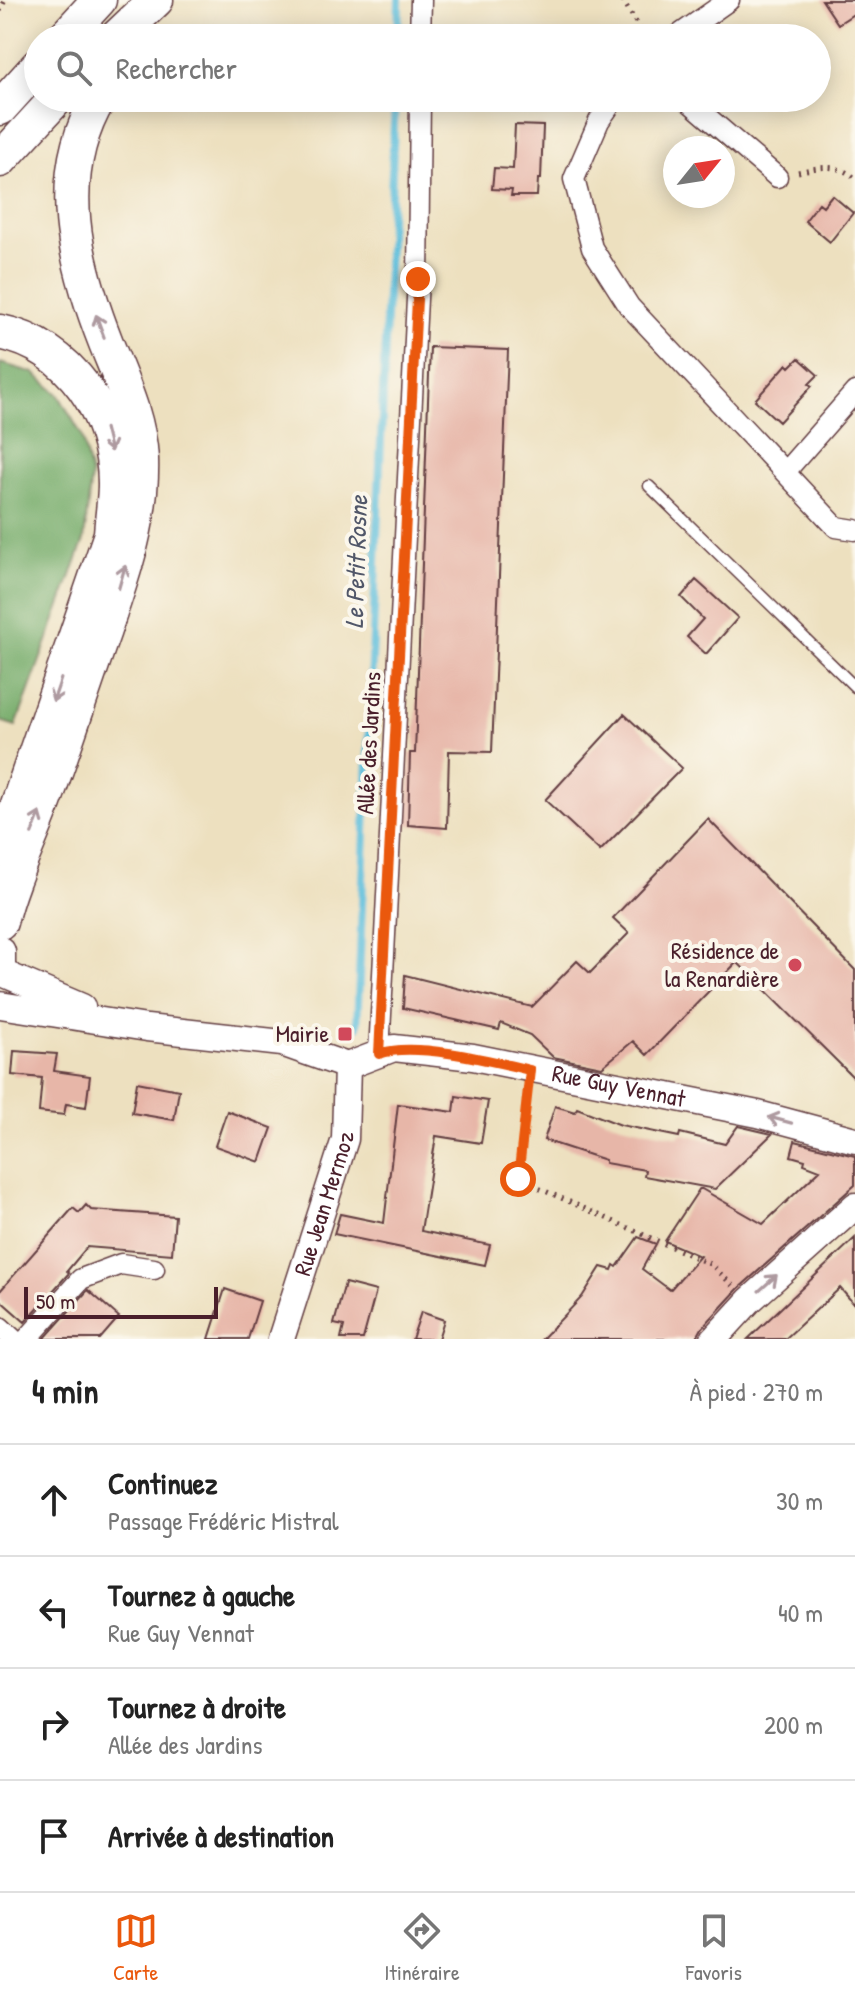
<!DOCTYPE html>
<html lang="fr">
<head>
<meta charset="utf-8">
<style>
  body { margin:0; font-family:"Patrick Hand",sans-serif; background:#f2f2f2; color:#222 }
  .compass { position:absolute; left:663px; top:136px; width:72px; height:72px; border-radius:50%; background:#fff; box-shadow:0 4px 20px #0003; rotate:60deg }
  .scale { position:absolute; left:24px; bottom:20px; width:194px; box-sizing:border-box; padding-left:8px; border:4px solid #4a1f2b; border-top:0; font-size:22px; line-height:28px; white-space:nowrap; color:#4a1f2b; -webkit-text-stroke:6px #fbf7ec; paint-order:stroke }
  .stop { position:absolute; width:24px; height:24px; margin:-18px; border:6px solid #ea580c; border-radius:50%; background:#fff }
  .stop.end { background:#ea580c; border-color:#fff; box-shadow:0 2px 8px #0008 }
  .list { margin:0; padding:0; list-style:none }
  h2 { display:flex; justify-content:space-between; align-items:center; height:104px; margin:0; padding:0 32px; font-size:34px }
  h2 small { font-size:26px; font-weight:400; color:#767676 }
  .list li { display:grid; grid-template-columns:52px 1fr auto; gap:24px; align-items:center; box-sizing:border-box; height:112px; padding:0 32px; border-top:2px solid #e0e0e0 }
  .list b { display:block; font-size:30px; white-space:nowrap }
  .list p { margin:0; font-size:26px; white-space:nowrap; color:#767676 }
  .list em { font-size:26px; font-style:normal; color:#767676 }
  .icon { flex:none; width:44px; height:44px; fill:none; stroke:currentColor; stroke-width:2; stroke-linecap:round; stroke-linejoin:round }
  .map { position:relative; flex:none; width:855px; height:1339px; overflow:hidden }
  .search { position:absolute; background:#fff; box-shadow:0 4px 20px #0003; left:24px; right:24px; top:24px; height:88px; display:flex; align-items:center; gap:20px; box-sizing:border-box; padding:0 28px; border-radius:44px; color:#767676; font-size:30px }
  .sheet { height:552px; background:#fff }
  nav { display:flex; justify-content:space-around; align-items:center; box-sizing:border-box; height:112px; border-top:2px solid #e0e0e0; background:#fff; font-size:22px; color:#767676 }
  nav a { display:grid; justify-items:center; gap:4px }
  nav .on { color:#ea580c }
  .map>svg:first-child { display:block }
  .forest { fill:#73aa68; stroke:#5e644a; stroke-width:2 }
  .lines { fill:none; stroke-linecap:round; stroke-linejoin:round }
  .stream { stroke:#5dbedb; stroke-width:8 }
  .building { fill:#e7b6a8 }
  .service-casing { stroke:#623c41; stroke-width:13 }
  .minor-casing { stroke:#623c41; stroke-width:23 }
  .tertiary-casing { stroke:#623c41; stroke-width:29 }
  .secondary-casing { stroke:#623c41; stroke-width:33 }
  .trunk-casing { stroke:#623c41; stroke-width:37 }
  .path { stroke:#623c41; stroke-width:5; stroke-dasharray:2 6; stroke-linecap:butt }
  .service { stroke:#fff; stroke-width:10 }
  .minor { stroke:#fff; stroke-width:20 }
  .tertiary { stroke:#fff; stroke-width:26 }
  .secondary { stroke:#fff; stroke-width:30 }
  .trunk { stroke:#fff; stroke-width:34 }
  .oneway { stroke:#ae9aa0 }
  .route { stroke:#ea580c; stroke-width:10 }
  .poi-dot { fill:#d1495b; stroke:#fbf7ec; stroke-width:3 }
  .labels { text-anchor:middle; stroke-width:8; stroke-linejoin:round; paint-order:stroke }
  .street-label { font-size:24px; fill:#4a1f2b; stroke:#fbf7ec }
  .poi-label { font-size:24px; fill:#4a1f2b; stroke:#fbf7ec; text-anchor:end }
  .water-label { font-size:26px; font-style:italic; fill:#515769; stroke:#fbf7ec }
</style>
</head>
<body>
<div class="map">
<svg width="855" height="1339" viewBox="0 0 855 1339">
  <rect width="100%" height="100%" fill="#fbf7ec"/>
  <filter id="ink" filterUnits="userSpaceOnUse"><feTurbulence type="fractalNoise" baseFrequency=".0125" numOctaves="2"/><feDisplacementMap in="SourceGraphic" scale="16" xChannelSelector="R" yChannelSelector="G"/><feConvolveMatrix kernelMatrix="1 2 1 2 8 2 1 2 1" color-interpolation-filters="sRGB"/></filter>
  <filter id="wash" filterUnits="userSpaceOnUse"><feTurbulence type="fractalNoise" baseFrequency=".006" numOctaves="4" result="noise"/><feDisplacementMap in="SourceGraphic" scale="32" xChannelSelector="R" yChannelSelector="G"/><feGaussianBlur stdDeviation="1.8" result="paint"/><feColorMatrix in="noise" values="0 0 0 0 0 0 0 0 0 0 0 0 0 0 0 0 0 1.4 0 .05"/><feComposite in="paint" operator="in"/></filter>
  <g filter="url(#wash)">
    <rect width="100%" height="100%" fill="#ede0bf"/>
    <path class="forest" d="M0,363L34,373L58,394L81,434L91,475L84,540L16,726L0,721Z"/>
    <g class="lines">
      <path class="stream" d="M398,38L399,0
        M357,1027L395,98"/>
    </g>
    <g id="blocks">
      <path class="building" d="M822,0H855V13L838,24Z
        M515,125L543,126L541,179H538L537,196H511L512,190L492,189L494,168L513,169Z
        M832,195L853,213L830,242L805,221L819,203L823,206Z
        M430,347L508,350L492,752L449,751L447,828L408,825L410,753H415Z
        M799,358L818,375L809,384L812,386L779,422L755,400L787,364L790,367Z
        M696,580L738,618L706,654L687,637L703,619L681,597Z
        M624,714L682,768L600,851L545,800Z
        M708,819L855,970V1079L737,962L647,1055L633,1041L602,1067L553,1057L530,1035L501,1023L499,1030L403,1008L405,975L532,1007L577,961L590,973L629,933L613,918Z
        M14,1051L57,1054L54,1071L90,1076L86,1107L66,1104L64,1115L39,1112L42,1078L12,1075Z
        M137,1082L179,1090L174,1120L132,1113Z
        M456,1096L488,1101L481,1143L436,1136L421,1231L490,1245L485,1265L334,1234L340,1214L384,1223L398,1104L454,1112Z
        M555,1106L575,1112L577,1108L621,1125L679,1137L680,1133L725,1144L738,1126L772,1134L715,1189L644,1176L645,1170L605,1163V1160L544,1140Z
        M227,1111L272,1128L260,1162L215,1146Z
        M795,1141L855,1156V1185L738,1289L702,1328L696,1339H542L582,1297L601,1267L612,1270L614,1265L617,1267L638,1237L656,1244L642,1269L670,1290L700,1256L665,1241L700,1188L763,1224L820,1170L804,1164L805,1160L791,1156Z
        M86,1205L91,1210L175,1216L172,1254L87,1247L67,1271L69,1273L25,1322L0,1300V1291L73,1208L79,1213Z
        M855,1238V1305L840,1288L785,1339H748Z
        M345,1283L376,1291L363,1339H341L344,1326L334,1324Z
        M225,1289L260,1301L248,1339H209Z
        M88,1290L119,1317L100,1339H44Z
        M421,1312L444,1320L438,1339H412Z"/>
    </g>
  </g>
  <g filter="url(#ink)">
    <use href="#blocks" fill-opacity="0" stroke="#623c41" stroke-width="2"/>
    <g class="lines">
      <g class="service-casing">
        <path id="service" d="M649,486L855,687"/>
      </g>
      <g class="minor-casing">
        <path id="minor" d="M420,38L421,0
          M675,38L729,0
          M615,98L599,121L574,179L592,248L629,306L836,527L855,530
          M685,98L777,177
          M785,472L855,392
          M379,1054L418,279L420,98
          M0,1327L13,1339
          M27,1339L81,1279L121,1264L154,1269"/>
      </g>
      <g class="tertiary-casing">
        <g id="tertiary">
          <path d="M0,972L82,1007"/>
          <path id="s1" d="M0,1005L147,1028L282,1043L347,1066L394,1048L473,1057L758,1114L855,1140"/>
          <path id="s2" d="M281,1339L345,1139L347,1066"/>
          <path d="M714,1339L749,1301L855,1206"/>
        </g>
      </g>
      <g class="secondary-casing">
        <path id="secondary" d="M0,952V970"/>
      </g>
      <g class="trunk-casing">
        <path id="trunk" d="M64,38L99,0
          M116,38L156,0
          M0,108L38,66
          M0,160L57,98
          M0,332C70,346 115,414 115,484C115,500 112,517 111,534L2,851
          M0,922C9,883 28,845 42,808C64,749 83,689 104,630C123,575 143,518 141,459C139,418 121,381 106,343C75,264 52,177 99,98"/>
      </g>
      <path class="path" d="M623,0L639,28L640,38
        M0,11L5,0
        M798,172C819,167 837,163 855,178
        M527,1091L518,1179L712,1265L733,1286"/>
      <use href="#service" class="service"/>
      <use href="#minor" class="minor"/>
      <use href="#tertiary" class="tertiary"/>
      <use href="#secondary" class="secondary"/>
      <use href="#trunk" class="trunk"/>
    </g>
    <defs><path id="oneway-shaft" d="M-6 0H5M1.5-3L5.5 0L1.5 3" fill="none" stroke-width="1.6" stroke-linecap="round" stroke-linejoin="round" transform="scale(2)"/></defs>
    <g class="oneway">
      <use href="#oneway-shaft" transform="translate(100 326) rotate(-110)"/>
      <use href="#oneway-shaft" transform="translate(108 440) rotate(76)"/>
      <use href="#oneway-shaft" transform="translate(122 577) rotate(-74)"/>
      <use href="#oneway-shaft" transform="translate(57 690) rotate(109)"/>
      <use href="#oneway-shaft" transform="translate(36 823) rotate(-69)"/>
      <use href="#oneway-shaft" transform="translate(780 1120) rotate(-165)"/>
      <use href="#oneway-shaft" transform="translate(768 1283) rotate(-42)"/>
    </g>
  </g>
  <g class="lines" filter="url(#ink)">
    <path class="route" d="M418,279L379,1054C413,1041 492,1061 530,1070L518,1179"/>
  </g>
  <g class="poi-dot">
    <circle cx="795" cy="965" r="8"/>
    <rect x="337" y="1026" width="16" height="16" rx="4"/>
  </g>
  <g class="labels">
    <g class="street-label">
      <text transform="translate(369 743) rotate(-87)" y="8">Allée des Jardins</text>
      <text dy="8" stroke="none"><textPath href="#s1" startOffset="632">Rue Guy Vennat</textPath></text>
      <text dy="8" stroke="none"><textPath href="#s2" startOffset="142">Rue Jean Mermoz</textPath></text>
    </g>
    <g class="poi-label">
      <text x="779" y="959">Résidence de<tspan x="779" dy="28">la Renardière</tspan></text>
      <text x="329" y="1042">Mairie</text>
    </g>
    <g class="water-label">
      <text transform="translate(356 562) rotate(-88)" y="9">Le Petit Rosne</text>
    </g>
  </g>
</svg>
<svg class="compass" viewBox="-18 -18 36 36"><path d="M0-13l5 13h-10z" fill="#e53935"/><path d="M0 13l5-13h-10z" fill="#767676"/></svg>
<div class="scale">50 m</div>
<div class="stop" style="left:518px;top:1179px"></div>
<div class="stop end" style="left:418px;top:279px"></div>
<div class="search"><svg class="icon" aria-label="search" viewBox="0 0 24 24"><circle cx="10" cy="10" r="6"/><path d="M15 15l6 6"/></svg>Rechercher</div>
</div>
<section class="sheet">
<h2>4 min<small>À pied · 270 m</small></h2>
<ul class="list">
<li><svg class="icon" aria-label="ahead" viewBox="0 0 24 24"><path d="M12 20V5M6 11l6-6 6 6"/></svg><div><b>Continuez</b><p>Passage Frédéric Mistral</p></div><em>30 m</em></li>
<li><svg class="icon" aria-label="left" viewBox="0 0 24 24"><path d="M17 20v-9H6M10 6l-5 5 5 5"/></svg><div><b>Tournez à gauche</b><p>Rue Guy Vennat</p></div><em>40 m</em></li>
<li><svg class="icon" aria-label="right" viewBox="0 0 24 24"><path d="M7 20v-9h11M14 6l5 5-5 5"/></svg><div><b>Tournez à droite</b><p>Allée des Jardins</p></div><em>200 m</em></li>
<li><svg class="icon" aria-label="arrive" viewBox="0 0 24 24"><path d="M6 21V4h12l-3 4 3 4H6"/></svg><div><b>Arrivée à destination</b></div></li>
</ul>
</section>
<nav>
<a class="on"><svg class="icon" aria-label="map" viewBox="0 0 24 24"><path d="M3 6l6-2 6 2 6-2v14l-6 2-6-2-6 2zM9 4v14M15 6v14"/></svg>Carte</a>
<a><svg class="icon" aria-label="directions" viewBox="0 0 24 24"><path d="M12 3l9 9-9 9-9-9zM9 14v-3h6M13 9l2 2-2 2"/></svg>Itinéraire</a>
<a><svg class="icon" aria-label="saved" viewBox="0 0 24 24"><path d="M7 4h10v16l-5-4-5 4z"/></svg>Favoris</a>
</nav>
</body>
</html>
